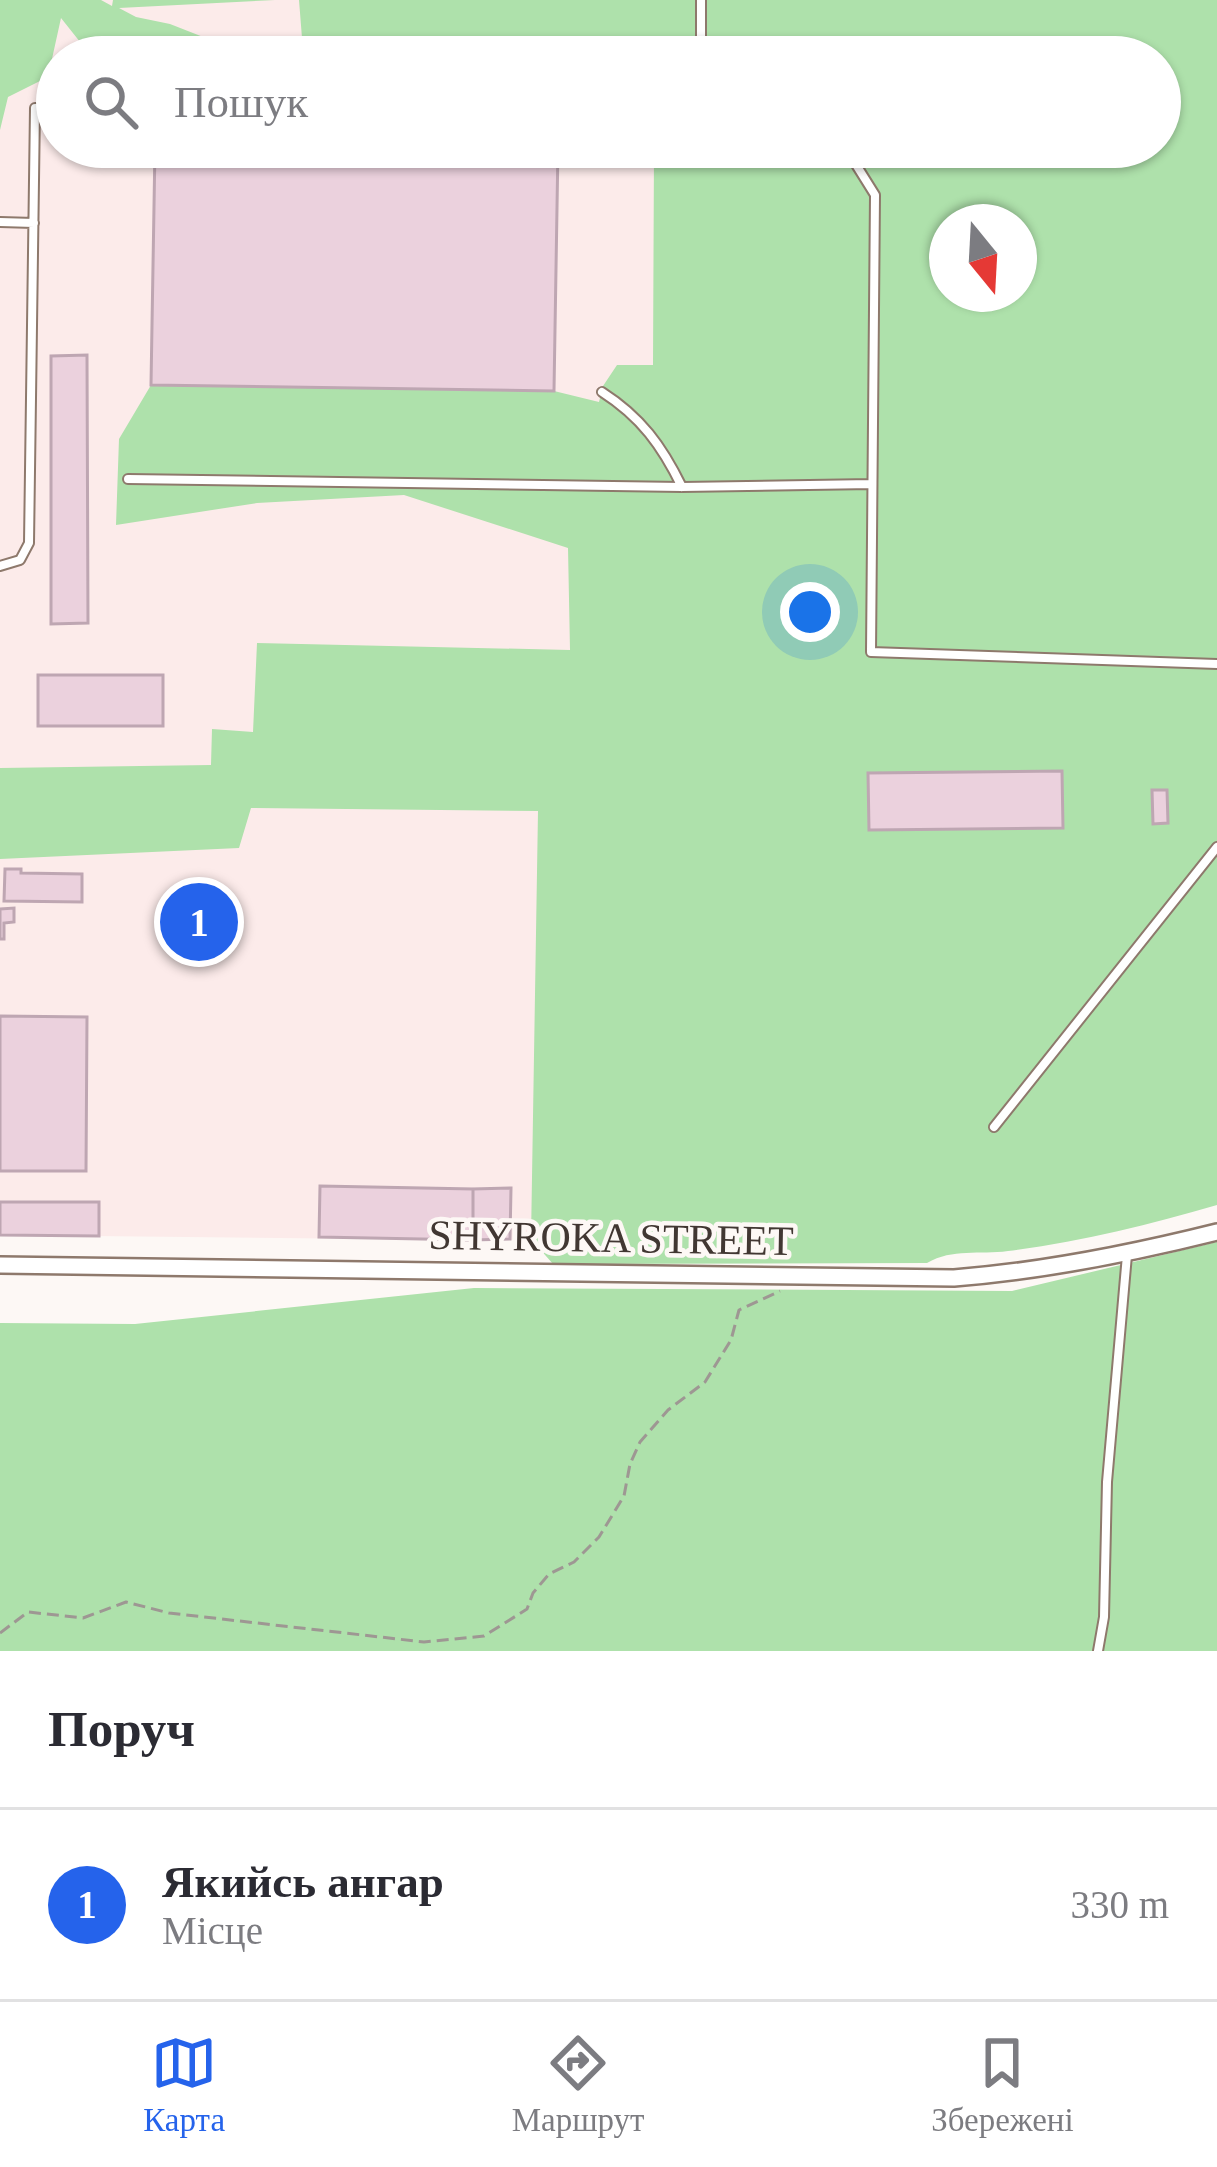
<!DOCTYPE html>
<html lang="uk">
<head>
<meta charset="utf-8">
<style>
  body { margin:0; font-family:Georgia,serif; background:#f2f2f3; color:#2b2b33 }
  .compass { position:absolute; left:929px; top:204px; width:108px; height:108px; border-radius:50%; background:#fff; box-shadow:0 3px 9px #0004; rotate:162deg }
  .you { position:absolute; left:810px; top:612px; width:42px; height:42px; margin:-30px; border:9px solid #fff; border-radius:50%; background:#1a73e8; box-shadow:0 0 0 18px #1a73e833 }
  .badge { display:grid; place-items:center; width:78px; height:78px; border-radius:50%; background:#2563eb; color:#fff; font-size:39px; font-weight:700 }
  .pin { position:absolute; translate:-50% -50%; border:6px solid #fff; box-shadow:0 3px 12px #0006 }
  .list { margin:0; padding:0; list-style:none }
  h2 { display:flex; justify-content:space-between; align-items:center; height:156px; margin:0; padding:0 48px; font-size:51px }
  h2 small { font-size:39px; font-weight:400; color:#7c7c81 }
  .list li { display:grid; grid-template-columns:78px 1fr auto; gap:36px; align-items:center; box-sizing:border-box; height:192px; padding:0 48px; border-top:3px solid #e1e1e2 }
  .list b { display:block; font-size:45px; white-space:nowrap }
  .list p { margin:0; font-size:39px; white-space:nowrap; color:#7c7c81 }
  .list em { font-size:39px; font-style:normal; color:#7c7c81 }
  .icon { flex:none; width:66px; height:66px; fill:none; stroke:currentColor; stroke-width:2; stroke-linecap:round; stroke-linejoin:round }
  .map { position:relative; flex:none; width:1217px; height:1651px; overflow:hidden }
  .search { position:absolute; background:#fff; box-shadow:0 3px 9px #0004; left:36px; right:36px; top:36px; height:132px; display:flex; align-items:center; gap:30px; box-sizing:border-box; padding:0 42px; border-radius:66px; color:#7c7c81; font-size:45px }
  .sheet { height:348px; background:#fff }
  nav { display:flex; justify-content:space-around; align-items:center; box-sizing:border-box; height:168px; border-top:3px solid #e1e1e2; background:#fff; font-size:33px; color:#7c7c81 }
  nav a { display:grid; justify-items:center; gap:6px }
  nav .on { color:#2563eb }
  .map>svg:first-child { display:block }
  .industrial { fill:#fcebea; fill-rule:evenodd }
  .green { fill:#aee1ab; fill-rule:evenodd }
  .building { fill:#ebd1dd; stroke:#bea6b2; stroke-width:3 }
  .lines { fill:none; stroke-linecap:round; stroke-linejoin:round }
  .service-casing { stroke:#8e796c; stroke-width:12 }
  .minor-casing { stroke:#8e796c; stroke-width:20 }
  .path { stroke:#9e9793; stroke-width:3; stroke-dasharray:12 6; stroke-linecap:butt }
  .service { stroke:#fff; stroke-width:8 }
  .minor { stroke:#fff; stroke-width:15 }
  .labels { text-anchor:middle; stroke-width:9; stroke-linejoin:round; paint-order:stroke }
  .street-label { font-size:42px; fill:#413732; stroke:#fdf8f5 }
</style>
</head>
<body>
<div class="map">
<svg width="1217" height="1651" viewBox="0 0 1217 1651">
  <rect width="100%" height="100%" fill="#fdf8f5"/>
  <path class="industrial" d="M0,0H1217L990,1236L473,1240L0,1235ZM57,57H1160V147H57ZM947,222H1019V294H947Z"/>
  <path class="green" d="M0,0H101L112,6L113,0H275L119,8L136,17L170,24L244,53L224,57H92L61,18L48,77L8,97L0,130Z
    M299,0H1217V1205C1149,1225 1079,1242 1008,1251C979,1255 953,1248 927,1263L553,1264L531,1239L538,811L251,808L239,848L0,859V768L211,765L212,729L253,732L257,643L570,650L568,548L404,495L257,503L116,525L119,439L151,385L554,391L599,402L603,386L617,365H653L654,149L625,150L626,147H1160V57H677L675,44L302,38ZM947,222H1019V294H947Z
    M1217,1242V1651H0V1323L135,1324L474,1288L1012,1291Z"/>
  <path class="building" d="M155,147H558L554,391L151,385Z
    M87,355L88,623L51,624V356Z
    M38,675H163V726H38Z
    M1062,771L1063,828L869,830L868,773Z
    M1152,790H1167L1168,823L1153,824Z
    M5,869H21V873L82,874V902L4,901Z
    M166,902L234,906L232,940L166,937Z
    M14,908V922L4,923V939H0V909Z
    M0,1016L87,1017L86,1171H0Z
    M320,1186L473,1189V1240L319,1237Z
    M511,1188L510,1239L473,1240V1189Z
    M0,1202H99V1236L0,1235Z"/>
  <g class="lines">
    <g class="service-casing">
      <path id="service" d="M701,0V57
        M845,147L875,195L871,652L1217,664
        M0,222L34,223
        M602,392C641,417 662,446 682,487
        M128,479L682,487L872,484
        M0,566L20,560L29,543L35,108H57
        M994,1127L1217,847
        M1098,1651L1104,1617L1107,1482L1127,1255"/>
    </g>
    <g class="minor-casing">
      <path id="minor" d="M0,1265L954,1278C1044,1271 1129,1254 1217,1232"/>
    </g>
    <path class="path" d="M0,1633L28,1612L83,1618L126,1602L169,1613L424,1642L484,1636L527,1609L533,1593L549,1574L574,1562L599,1537L624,1496L630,1464L640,1442L668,1410L705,1382L731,1340L739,1310L780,1291"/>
    <use href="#service" class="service"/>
    <use href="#minor" class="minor"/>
  </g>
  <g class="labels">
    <g class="street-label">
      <text transform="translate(611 1237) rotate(1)" y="15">SHYROKA STREET</text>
    </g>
  </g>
</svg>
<svg class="compass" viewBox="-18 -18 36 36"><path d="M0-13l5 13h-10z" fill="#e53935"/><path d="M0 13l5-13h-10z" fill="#7c7c81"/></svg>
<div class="you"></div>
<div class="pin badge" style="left:199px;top:922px">1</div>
<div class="search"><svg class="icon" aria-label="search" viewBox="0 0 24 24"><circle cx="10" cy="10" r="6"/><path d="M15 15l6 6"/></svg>Пошук</div>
</div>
<section class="sheet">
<h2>Поруч<small></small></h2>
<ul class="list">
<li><span class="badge">1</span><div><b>Якийсь ангар</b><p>Місце</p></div><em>330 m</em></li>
</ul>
</section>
<nav>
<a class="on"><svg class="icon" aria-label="map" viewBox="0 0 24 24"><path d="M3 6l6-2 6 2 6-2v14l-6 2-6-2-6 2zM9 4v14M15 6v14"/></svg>Карта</a>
<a><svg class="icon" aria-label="directions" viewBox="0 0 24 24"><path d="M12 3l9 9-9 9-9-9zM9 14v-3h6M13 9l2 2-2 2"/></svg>Маршрут</a>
<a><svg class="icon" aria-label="saved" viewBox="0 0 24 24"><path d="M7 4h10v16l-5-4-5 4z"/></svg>Збережені</a>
</nav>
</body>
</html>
